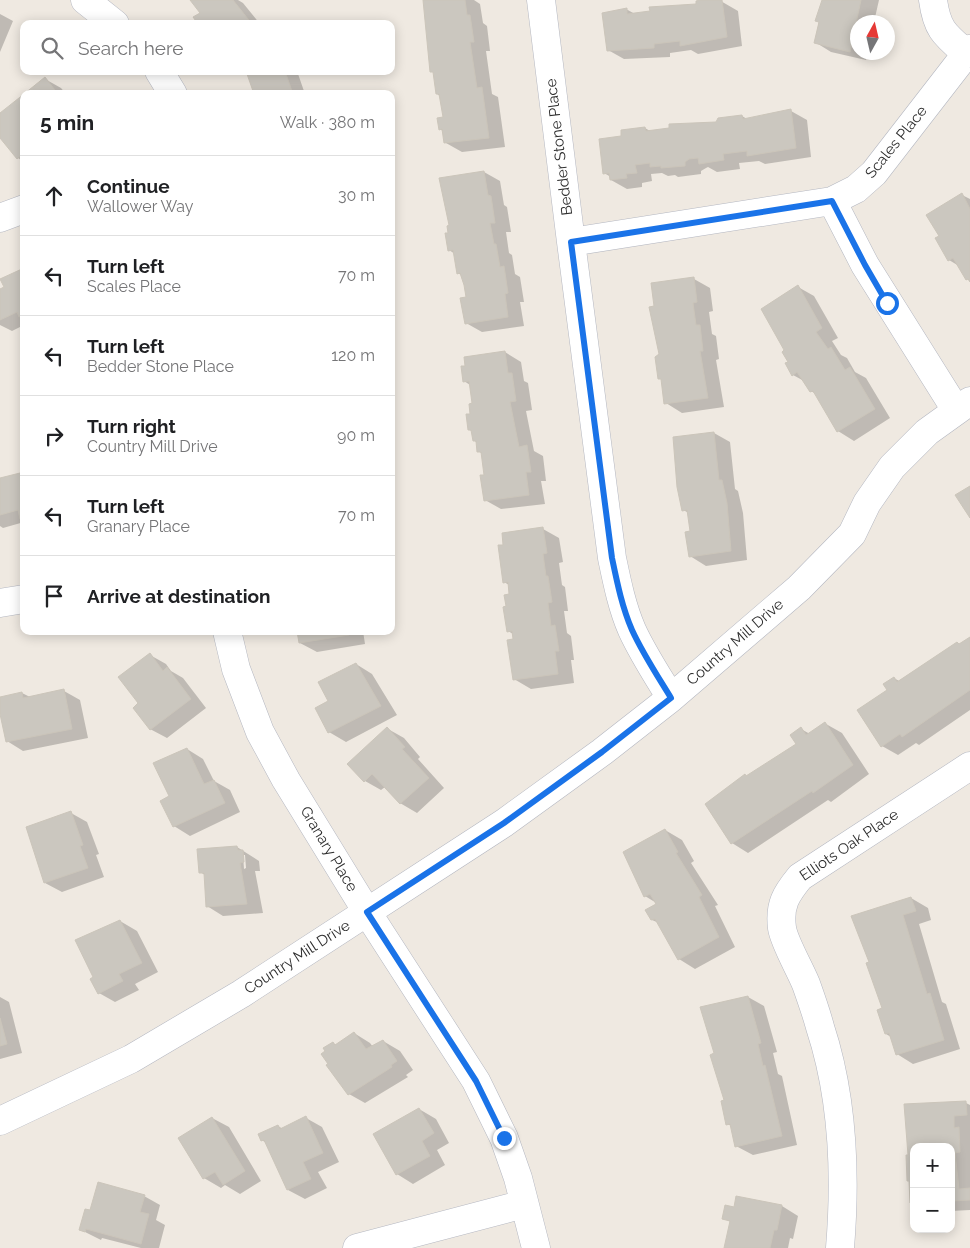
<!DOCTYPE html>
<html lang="en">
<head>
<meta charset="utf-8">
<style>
  body { margin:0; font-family:Raleway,sans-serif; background:#f2f2f2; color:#202124 }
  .controls { position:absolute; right:15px; bottom:15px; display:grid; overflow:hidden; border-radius:10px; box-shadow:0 2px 12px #0003 }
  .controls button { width:45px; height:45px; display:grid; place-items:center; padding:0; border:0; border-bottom:1px solid #e0e0e0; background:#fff; color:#202124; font:25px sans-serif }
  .compass { position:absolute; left:850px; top:15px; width:45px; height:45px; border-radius:50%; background:#fff; box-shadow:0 2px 12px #0003; rotate:8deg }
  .stop { position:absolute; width:15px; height:15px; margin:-11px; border:4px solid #1a73e8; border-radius:50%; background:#fff }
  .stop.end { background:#1a73e8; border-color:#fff; box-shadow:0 1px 5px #0008 }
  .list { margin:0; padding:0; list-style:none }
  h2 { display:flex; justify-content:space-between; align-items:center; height:65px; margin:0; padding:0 20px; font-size:21px }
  h2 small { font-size:16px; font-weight:400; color:#757577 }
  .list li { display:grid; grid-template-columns:32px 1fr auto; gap:15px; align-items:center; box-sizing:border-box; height:80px; padding:0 20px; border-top:1px solid #e0e0e0 }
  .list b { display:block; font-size:19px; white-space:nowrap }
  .list p { margin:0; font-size:16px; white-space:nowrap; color:#757577 }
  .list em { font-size:16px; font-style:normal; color:#757577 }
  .icon { flex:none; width:28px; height:28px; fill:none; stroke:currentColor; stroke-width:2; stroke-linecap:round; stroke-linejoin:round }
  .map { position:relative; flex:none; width:970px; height:1248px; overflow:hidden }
  .search { position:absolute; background:#fff; box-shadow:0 2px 12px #0003; left:20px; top:20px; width:375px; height:55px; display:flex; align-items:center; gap:12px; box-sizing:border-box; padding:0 18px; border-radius:10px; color:#757577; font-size:19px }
  .panel { position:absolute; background:#fff; box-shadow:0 2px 12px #0003; left:20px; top:90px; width:375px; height:545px; border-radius:10px }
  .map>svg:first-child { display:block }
  .shadow { fill:#0003; fill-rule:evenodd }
  .building { fill:#cbc7bf; stroke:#cbc5ba }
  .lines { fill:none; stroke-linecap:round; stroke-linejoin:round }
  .minor-casing { stroke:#b4b7c1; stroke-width:29 }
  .minor { stroke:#fff; stroke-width:28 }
  .route { stroke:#1a73e8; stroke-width:6 }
  .labels { text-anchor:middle; stroke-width:4.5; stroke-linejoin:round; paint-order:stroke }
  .street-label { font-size:15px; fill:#2e2e2e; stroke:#fff }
</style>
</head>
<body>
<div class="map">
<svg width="970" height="1248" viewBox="0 0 970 1248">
  <rect width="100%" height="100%" fill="#efe9e1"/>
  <path class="shadow" d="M191,0H238L243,3L260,24H200L201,13Z
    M425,0H474L480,4L483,23L487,26L490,51H486L492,94L498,97L505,147L462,152L446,143L444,132L440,129L445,118L440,96L437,94Z
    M709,0H719L738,11L742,46L698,54L691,50L670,53V57L624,59L608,50L626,9L635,14L698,5Z
    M823,0H879L874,22H858V52H868L866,60L831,52L815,42Z
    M0,14L13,21L0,52Z
    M247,71H297L305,94H256Z
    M45,79L61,88L66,94H26Z
    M24,96V162L18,158L0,136V114Z
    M791,111L807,120L811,157L765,164L759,161L739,163L740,169L717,172L708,167L706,168L701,171V174L678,177L675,175L668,176L662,173L651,174L652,181L642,183V187L627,189L611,180V177L604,173L623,137L645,128L650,131L717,123L742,116L747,119Z
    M484,172L500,181L504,205L507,207L511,232H506L509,253L512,255L515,274L520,277L524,302H520L524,326L482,332L466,323L467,298L465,284L461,275L458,273L455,254L449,250L450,234Z
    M962,195L970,199V281L967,279L959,266L949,260L940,236Z
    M24,269V325L12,331L0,325V290L6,287Z
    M694,279L710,288L713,311L709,312L712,334L716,336L719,359L716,360L724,407L682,413L666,403L663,380L659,378L661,354Z
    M798,287L814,296L838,338L832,341L841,355L847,358L855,372L866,378L890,418L854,441L838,431L816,394L811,391L804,381L793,375L790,362Z
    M505,352L521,362L524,381L528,383L532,410L526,411L534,451L543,456L546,481H541L545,504L501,509L485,500V476L482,454L479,451L477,443L474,440L473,431L469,430L473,404L470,385L464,381Z
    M714,433L730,442L735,489L738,491L743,513L747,560L706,566L690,556L691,532L689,513L683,510L674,438Z
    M24,473V522L3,528L0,526V480Z
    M543,529L559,538L563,562L559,563L562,585L565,587L568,611H564L567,633L571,636L574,660H571L574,683L531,689L514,679L513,634L508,631L507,607L511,595L509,585L504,582L505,546Z
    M299,631H363L365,644L317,652L300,643Z
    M970,638V710L919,745L916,743L898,755L882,746L889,690L894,678L899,681Z
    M150,655L166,664L171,671L183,678L206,708L167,738L150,729L140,704Z
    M356,664L372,674L397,715L346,742L329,732L330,702Z
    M64,691L80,700L88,738L23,751L7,741L0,708V698L22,693L30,697Z
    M826,724L842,733L869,774L831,802L828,800L748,853L732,843L706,804L797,744L801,729L810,734Z
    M388,729L404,738L420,757L418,759L444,788L417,813L400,803L385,787L381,790L365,781Z
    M187,749L203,759L214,781L230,790L240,812L190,836L174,826L170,797Z
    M71,813L87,822L99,854L96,855L104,877L62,892L45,883L28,828Z
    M665,830L682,840L694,861L691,863L718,905L715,906L735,947L695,969L679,959L659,923L652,920L658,904L645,896Z
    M237,847L259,861L260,871H255L263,913L223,916L207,906L205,875L200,872ZM243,855H245L246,868L244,869Z
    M911,898L928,908L931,920L919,924L942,1002L946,1004L960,1049L913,1064L897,1054L891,1037L886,1034L883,1009L870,963Z
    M120,921L137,931L158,972L135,984L139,990L115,1002L99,993L95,978Z
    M0,997L9,1002L22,1053L0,1059Z
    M748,997L764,1006L777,1052L773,1053L778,1074L782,1076L797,1145L753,1155L736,1146L732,1126L727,1124L726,1101L716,1054Z
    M354,1033L370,1043L373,1047L383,1041L400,1051L413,1070L406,1075L408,1077L365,1103L349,1094L333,1043L336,1045Z
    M966,1103L970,1105V1210L951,1211V1147H914V1204L911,1202L910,1182L908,1180L909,1156L905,1105Z
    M419,1109L436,1119L449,1143L437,1150L445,1165L413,1184L397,1174Z
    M212,1118L229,1127L261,1181L240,1194L225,1185L221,1188L204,1178Z
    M306,1118L322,1127L339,1162L318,1172L327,1188L305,1199L288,1190L266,1143L262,1140L278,1126L283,1129Z
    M144,1196L160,1205L156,1220L165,1225L159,1248H141L102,1238L101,1240L81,1230L91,1212Z
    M737,1197L782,1206L798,1216L793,1239L790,1238L788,1248H725L731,1222L724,1218L735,1208Z"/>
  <path class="building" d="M190,0H233L252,24H198L193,17L200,13Z
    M423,0H465L467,15H470L474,42H470L477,88L482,87L489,138L444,143L442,129L439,130L437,118L443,117L439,94H436L433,72H430Z
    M700,0H722L727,37L680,46V41L654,44V48L607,51L602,13L627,8V14L650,11L649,7L696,4V1Z
    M822,0H861L850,52L814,43L819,22L815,21Z
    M246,71H285L293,94H254Z
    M45,77L58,94H24Z
    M24,94V153L17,159L0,138V113Z
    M791,109L796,148L747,156V151L723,154L724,160L699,164L698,158L689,159L685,162V166L661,168V166L650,167V163L635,165L637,173L626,174L627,178L610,180L609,173L603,174L599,139L621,136V130L645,127L646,131L669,128V124L716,122L718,118L742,115L743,119Z
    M484,171L488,195L491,196L495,223H490L494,244H496L500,267L504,266L508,293L505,294L508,317L465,324L460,298L466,297L464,285L460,273L457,274L453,250L448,251L445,233H448L447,226L449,225L439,178Z
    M962,193L970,209V282L968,279L966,280L953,258L948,261L935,238L939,236L926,215Z
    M24,268V314L19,317L17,312L0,320V289L4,287L0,279Z
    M694,277L697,302L693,303L696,325H700L703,351H700L708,398L664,404L661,379H658L655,357L659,354L649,307L654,306L651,283Z
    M798,285L822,328L816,332L828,349L831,347L845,370L850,367L875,409L837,432L813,391L810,392L797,372L792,376L785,363L788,362L782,352L784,350L761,309Z
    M505,351L508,373H512L516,401L510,402L519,447L527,445L531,472H526L529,495L484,501L480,475H484L481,452H477L476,441H473L471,430H468L466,414H470L469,404L472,403L469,381L463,382L461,366H465L464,357Z
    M714,432L719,480H722L727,503L731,551L689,557L685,532L690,531L687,510L682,511L677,487L673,437Z
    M24,472V518L20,519L18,510L0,515V478Z
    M970,486V518L955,495Z
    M543,527L547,553L543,554L546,576H548L552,602L548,603L551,626L555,625L559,651H555L558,674L513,680L507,640L513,639L512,631L507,632L503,607L506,606L504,595L509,594L508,582L503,583L498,545H503L502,533Z
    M297,631H349V635L299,643Z
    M970,637V690L902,737L900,734L881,747L857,710L887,690L883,684L894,677L897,682L957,642L959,644Z
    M150,653L163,671L167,667L191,699L150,730L133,708L138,703L118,677Z
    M356,663L381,706L328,733L315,708L328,701L318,682Z
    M64,689L72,729L6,742L0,714V697L22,692L23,698Z
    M825,722L853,765L813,793L812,791L731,844L705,804L745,774L746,776L796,744L790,735L801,727L806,735Z
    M387,727L405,747L402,749L429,778L400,804L372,774L364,782L347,764Z
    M187,748L204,784L214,780L225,803L173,827L160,801L169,796L153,763Z
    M71,811L83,845L80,846L88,868L44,883L26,827Z
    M665,829L678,852L676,853L702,895L699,897L719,937L678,960L655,919L651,920L645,910L656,904L650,894L644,897L623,852Z
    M237,846L238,850H243L244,862L240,863L247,904L206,907L204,873H199L197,849Z
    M911,897L916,911L903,915L927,994L930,993L944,1040L896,1055L889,1033L885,1034L877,1010L882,1008L866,963L869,962L851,916Z
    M120,920L142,963L119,974L123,981L98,994L90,979L93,977L75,940Z
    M748,996L761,1043L758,1044L763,1066L765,1065L782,1136L735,1147L730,1124L726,1125L721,1101L724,1100L710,1055L714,1053L700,1007Z
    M0,1018L7,1044L0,1046Z
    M354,1032L366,1049L383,1040L397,1061L391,1065L392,1067L348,1095L326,1065L328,1064L321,1054L325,1051L323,1048L333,1042L335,1045Z
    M966,1101L967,1115L954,1116V1128L959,1127L960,1152L955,1153L959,1189L970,1188V1200L951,1201V1147H914V1203H910L909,1181H907L906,1155H908L904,1104Z
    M419,1108L434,1133L422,1141L430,1156L396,1175L373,1134Z
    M306,1116L323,1153L303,1162L311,1179L287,1190L264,1140L261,1141L258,1134L278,1125L280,1129Z
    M212,1117L245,1171L223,1185L215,1172L203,1179L178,1138Z
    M98,1182L145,1195L140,1212L149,1214L141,1244L86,1229L85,1232L79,1230L85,1209L90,1210Z
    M736,1196L782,1205L777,1230H774L770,1248H724L730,1221L722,1219L725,1205L734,1207Z"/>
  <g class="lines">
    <g class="minor-casing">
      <path id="minor" d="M85,0L115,24
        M541,0L571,242L612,558C617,582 622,607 632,630C643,654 657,675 671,698
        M933,0C937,30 945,35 967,54
        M159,71L173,94
        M832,201L865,265L956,410
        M0,218L24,209
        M571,242L832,201L856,189L874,173L970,49
        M0,603L24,599
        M227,631L236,669L260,732L286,780L367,912L476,1081L504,1138L518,1178L536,1248
        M0,1121L131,1059L241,994L504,823L602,752L671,698L799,588L852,534L867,503L892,467L927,432L970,401
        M357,1248L524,1204
        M840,1248C846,1175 843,1097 820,1027C816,1012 811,998 806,984C800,969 784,942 782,928C779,905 786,894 800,877L970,766"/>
    </g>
    <use href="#minor" class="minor"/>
  </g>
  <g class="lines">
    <path class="route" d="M504,1138L476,1081L367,912L504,823L602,752L671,698C657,675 643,654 632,630C622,607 617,582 612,558L571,242L832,201L865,265L887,303"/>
  </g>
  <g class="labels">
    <g class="street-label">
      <text transform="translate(896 142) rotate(-51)" y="5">Scales Place</text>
      <text transform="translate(559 147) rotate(-97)" y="5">Bedder Stone Place</text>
      <text transform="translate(735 642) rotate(-41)" y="5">Country Mill Drive</text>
      <text transform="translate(849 845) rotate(-34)" y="5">Elliots Oak Place</text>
      <text transform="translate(329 849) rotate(59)" y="5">Granary Place</text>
      <text transform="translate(297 957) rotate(-33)" y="5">Country Mill Drive</text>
    </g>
  </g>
</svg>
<div class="controls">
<button>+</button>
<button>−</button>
</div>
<svg class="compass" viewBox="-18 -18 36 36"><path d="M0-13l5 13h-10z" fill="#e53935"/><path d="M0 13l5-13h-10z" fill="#757577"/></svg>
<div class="stop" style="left:887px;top:303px"></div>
<div class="stop end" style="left:504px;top:1138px"></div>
<div class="search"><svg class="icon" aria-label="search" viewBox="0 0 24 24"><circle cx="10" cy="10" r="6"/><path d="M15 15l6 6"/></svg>Search here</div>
<section class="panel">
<h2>5 min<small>Walk · 380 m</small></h2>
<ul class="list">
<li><svg class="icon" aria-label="ahead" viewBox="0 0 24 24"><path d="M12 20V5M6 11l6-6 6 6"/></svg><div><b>Continue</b><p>Wallower Way</p></div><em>30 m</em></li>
<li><svg class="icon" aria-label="left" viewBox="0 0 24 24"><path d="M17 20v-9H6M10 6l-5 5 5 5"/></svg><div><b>Turn left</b><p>Scales Place</p></div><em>70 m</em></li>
<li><svg class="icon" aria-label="left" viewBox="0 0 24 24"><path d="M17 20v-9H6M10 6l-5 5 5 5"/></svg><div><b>Turn left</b><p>Bedder Stone Place</p></div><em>120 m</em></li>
<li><svg class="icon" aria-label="right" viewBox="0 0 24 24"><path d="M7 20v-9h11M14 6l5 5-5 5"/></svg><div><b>Turn right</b><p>Country Mill Drive</p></div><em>90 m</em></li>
<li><svg class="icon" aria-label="left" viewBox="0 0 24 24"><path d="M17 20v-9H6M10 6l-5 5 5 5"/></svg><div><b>Turn left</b><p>Granary Place</p></div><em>70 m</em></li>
<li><svg class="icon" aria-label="arrive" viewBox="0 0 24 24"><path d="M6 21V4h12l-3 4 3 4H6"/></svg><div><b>Arrive at destination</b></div></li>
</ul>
</section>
</div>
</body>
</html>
